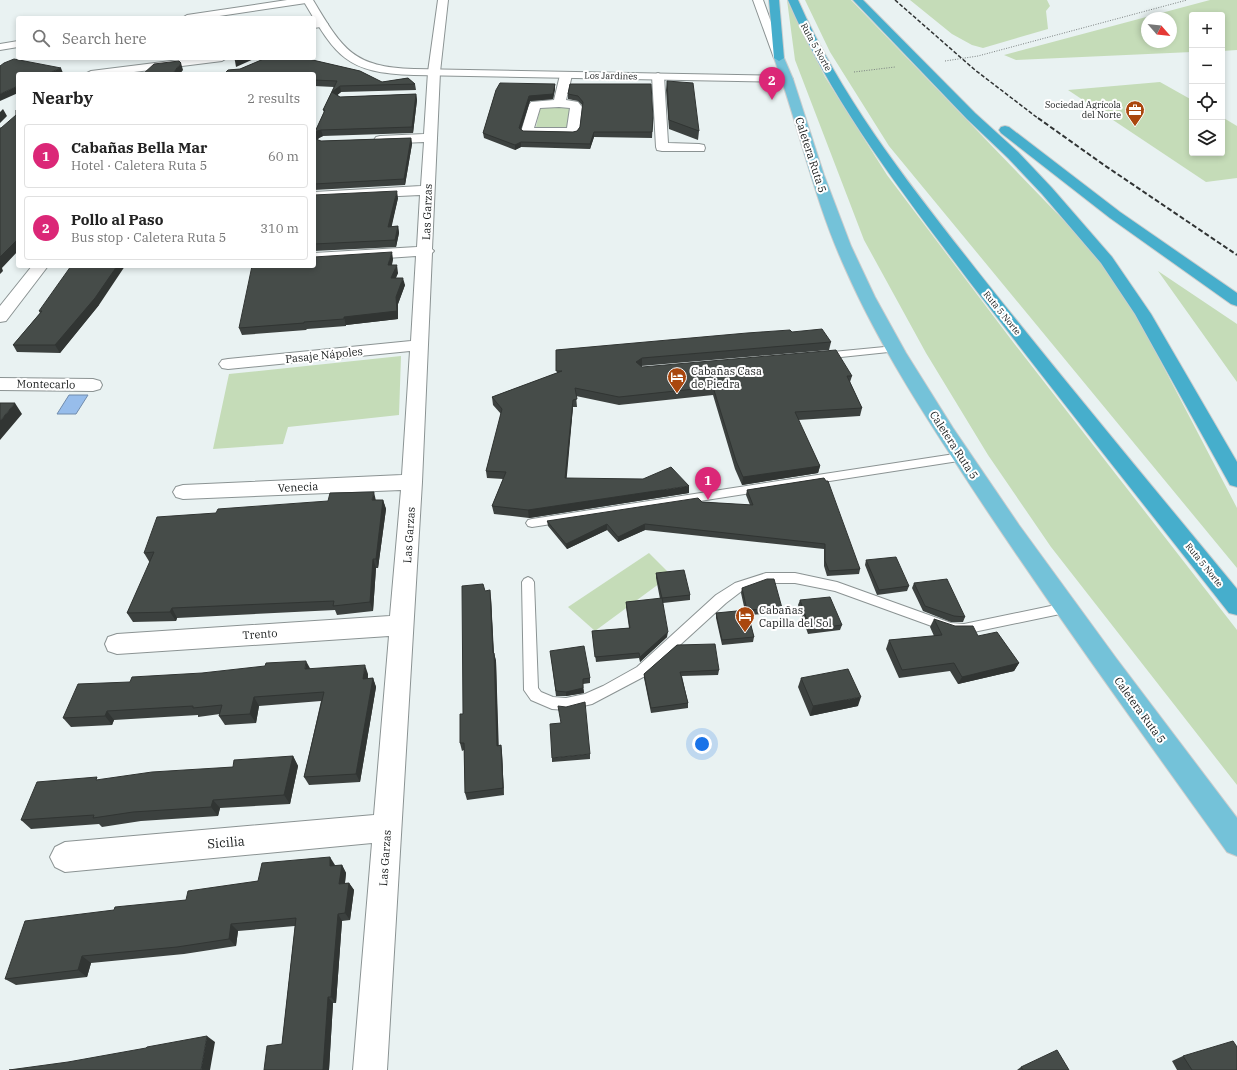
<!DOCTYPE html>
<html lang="en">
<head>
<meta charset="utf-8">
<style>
  body { margin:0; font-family:"IBM Plex Serif",serif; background:#f6f6f6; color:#222 }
  .controls { position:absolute; right:12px; top:12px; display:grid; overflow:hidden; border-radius:4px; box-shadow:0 2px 6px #0003 }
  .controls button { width:36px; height:36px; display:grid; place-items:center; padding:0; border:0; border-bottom:1px solid #e0e0e0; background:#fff; color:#222; font:20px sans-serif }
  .compass { position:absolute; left:1141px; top:12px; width:36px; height:36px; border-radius:50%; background:#fff; box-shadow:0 2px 6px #0003; rotate:118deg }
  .you { position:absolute; left:702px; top:744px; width:14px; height:14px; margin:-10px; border:3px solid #fff; border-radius:50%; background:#1a73e8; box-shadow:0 0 0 6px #1a73e833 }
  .badge { display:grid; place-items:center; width:26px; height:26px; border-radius:50%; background:#db2777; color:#fff; font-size:13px; font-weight:700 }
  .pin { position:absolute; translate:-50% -33px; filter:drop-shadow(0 1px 2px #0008) }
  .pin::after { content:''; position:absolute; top:21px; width:14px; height:12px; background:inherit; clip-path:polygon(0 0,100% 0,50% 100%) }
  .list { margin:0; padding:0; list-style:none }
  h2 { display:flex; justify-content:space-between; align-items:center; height:52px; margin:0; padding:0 16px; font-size:17px }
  h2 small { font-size:13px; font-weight:400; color:#767676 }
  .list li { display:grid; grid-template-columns:26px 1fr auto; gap:12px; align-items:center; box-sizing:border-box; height:64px; margin:0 8px 8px; padding:0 8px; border:1px solid #e0e0e0; border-radius:4px }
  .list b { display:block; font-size:15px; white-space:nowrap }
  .list p { margin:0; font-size:13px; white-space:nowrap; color:#767676 }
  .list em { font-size:13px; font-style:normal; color:#767676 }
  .icon { flex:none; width:22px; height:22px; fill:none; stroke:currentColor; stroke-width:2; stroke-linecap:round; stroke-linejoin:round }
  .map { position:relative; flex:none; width:1237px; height:1070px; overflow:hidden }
  .search { position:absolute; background:#fff; box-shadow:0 2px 6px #0003; left:16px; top:16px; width:300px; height:44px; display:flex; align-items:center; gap:10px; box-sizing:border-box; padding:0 14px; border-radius:4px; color:#767676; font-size:15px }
  .panel { position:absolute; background:#fff; box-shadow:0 2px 6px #0003; left:16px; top:72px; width:300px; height:196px; border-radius:4px }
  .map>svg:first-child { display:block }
  .green { fill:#c5dcb8; fill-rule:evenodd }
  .water { fill:#97bdeb; stroke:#718cac }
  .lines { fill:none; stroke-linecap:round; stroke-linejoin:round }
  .service-casing { stroke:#8b9393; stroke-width:2 }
  .minor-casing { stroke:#8b9393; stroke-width:2 }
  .tertiary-casing { stroke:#8b9393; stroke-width:2 }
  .secondary-casing { stroke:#8b9393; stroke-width:2 }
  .primary-casing { stroke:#cccdcd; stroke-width:2 }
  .trunk-casing { stroke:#cccdcd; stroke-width:2 }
  .path { stroke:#797f7f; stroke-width:1; stroke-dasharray:1 1.5; stroke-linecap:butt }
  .service { fill:#fff; fill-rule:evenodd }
  .minor { fill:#fff; fill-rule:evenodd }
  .tertiary { fill:#fff; fill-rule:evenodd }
  .secondary { fill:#fff; fill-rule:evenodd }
  .primary { fill:#74c2d9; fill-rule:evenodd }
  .trunk { fill:#46aecc; fill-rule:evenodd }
  .rail-far1 { stroke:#303333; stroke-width:1.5; stroke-dasharray:4 2; stroke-linecap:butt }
  .rail { stroke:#303333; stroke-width:2; stroke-dasharray:5 2.5; stroke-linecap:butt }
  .wall { fill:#3c413f }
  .shaded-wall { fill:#313533 }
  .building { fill:#464c49; stroke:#313533 }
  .labels { text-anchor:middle; stroke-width:4; stroke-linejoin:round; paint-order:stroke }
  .far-street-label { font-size:9px; fill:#171a1a; stroke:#fff }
  .far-poi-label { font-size:9px; fill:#171a1a; stroke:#fff; text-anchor:end }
  .street-label { font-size:11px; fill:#171a1a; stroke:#fff }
  .poi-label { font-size:11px; fill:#171a1a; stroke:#fff; text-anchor:start }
  .near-street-label { font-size:13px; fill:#171a1a; stroke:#fff }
</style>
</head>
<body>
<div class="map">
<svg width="1237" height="1070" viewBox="0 0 1237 1070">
  <rect width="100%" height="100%" fill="#e9f2f2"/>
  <path class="green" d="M787,0L825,77L887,175L1013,342L1237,630V785L1051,547L988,455L926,353L864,240L795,60Z
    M805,0H851L1075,232L1102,263L1138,318L1237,508V568L889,146L830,52Z
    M910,0H1047L1050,6L1046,11L1048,29L983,48L972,45L952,34Z
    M1210,0H1237V50L1222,51V15H1192V52L1016,60L1004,55ZM1147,18H1171V42H1147Z
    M1160,82L1192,100V153H1222V117L1237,126V178L1206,182L1068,90Z
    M545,107L568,108L573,110L569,128L541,130L536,127L540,109Z
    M1158,271L1237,324V382Z
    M401,356L399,415L288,427L283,444L213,449L229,374Z
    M649,553L671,575L595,631L568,607Z"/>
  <path class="water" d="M69,395H88L76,414H57Z"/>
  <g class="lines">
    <g class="service-casing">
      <path id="service" d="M895,346L900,349L898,351L822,359L817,356L822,353Z
        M961,453L965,454L966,457L965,460L532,527L528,526L526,523L528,520L532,519Z
        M766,573H795L837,582L951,623L964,624L1065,603L1070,604L1071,608L1070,612L1065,613L964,634L951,633L835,591L795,583H766L743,590L726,603L647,675L592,704L566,710L552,709L531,700L524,690L522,582L524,579L528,577L532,579L534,582L538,688L541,692L553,697L566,698L585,694L603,686L637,667L716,595L735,583Z"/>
    </g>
    <g class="minor-casing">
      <path id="minor" d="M287,0H311L306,3L206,18H182L187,15Z
        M438,0H448L440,72L432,249L434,251L432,253L422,482L387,1070H353L372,843L65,872L55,867L50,857L55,847L65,842L374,815L389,636L117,654L108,651L105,644L108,637L117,634L390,616L401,490L183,499L176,497L173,492L176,487L183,485L402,475L410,351L228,369L222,368L219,364L222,360L228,359L411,341L416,256L314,263V253L417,247L420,195L314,200V192L421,186L424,142L380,144L376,143L374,140L376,137L380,136L424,134L428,72Z
        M18,41V47L0,50V44Z
        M566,72L572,75L566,100L578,102L582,107L579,132L577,135L573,136L523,135L521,132L529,105L531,102L554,100L560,75ZM559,107L570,108L567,128H534L540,108Z
        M658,73L664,76L668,143L699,144L704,145L705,148L704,151H662L657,150L656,147L652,76Z
        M0,378L93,379L100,381L102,385L100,389L93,391L0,390Z"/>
    </g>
    <g class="tertiary-casing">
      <path id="tertiary" d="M753,0H763L784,58L783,60L779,61L774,58Z
        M323,21L328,24L327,26L314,28V22Z
        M195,58H227L222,61L118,74H85L91,71Z
        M32,266H48L6,321L0,322V306Z"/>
    </g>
    <g class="secondary-casing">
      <path id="secondary" d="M303,0H313C343,50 353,67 414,69L787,76L793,79L787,82L414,75C345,73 336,56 303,0Z"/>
    </g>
    <g class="primary-casing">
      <path id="primary" d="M779,55L784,58L793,79L824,175L851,246L875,297L906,353L953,428L1019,525L1116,658L1237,818V856L1227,852C1143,735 1059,619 980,500C931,425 881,350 845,268C814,200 799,127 774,58Z"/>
    </g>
    <g class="trunk-casing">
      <path id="trunk" d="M769,0H779L784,58L779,61L774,58Z
        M788,0H798C841,98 909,184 975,268C1060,376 1149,482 1237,589V615L1229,613C1142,502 1054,392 969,281C902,192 832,103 788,0Z
        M853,0H863L975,113L1018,152L1052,188L1112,257L1151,314L1237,462V487L1230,485L1135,314L1101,263L1042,194L1008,158L967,119Z
        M1005,126L1009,127L1120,212L1237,293V306L1231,304L1110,218L1001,133L999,130L1001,127Z"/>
    </g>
    <path class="path" d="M945,61L978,56L1187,0
      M854,72L895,67"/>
    <use href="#service" class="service"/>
    <use href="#minor" class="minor"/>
    <use href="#tertiary" class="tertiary"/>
    <use href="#secondary" class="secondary"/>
    <use href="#primary" class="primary"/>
    <use href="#trunk" class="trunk"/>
    <path class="rail-far1" d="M895,0L975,70L1039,119"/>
    <path class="rail" d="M1038,118L1104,165L1237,255"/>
  </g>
  <path class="wall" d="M266,58H304L360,71L382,82L408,78L415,84L416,90L341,92L337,95L340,97L416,94L417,100L413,133L323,136L319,138L317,140L321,141L411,138L412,144L405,185L314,190V134L324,112L323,110L334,87L314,86V74H227L226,72L228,70L240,69Z
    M667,81L699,131L698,140L669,129L666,90Z
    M570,84L653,118L652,138L594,137L590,149L521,147L515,150L484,138L483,133L496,90L555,89L553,99L530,101L521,129L523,131L573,132L577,131L580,127L583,106L578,101L568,99V94Z
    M314,195L398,198L391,227L398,226L399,233L396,247L314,251Z
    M393,259L392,265L398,273L396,278L405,285L398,304V319L346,325V326L307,329L306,330L242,335L239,328Z
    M99,305L60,353L17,352L13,345L40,313L39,311Z
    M792,332L831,342L829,350L641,366L642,367L852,376L850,382L862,408L860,416L798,420L820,466L818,473L742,485L735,469L713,395L619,405L576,396L577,407H573L566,478L689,493L529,518L494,514L492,506L503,479L487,478L486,471L501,414L493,405L492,397L557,373L556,350Z
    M824,478L860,569L859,574L827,576L824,566V549L645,530L618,542L607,530L567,549L548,526L547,521L702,502L750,505L746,495L747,490Z
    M376,500H383L386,509L378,568H376L373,611L337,615L335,610L177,618L176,621L133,622L127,613L150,563L144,553L216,513Z
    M866,560L909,586L907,591L877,595L865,565Z
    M656,573L690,595V600L663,603L667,637L640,662L639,658L596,662L592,631L629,628L626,607V602L660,599L656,578Z
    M914,583L965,617L963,622H951L923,611L912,588Z
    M742,588L782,608L781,613L748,615L754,637L753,642L722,645L716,618V613L745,611L741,593Z
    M485,591L491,598L494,653L496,661L498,745H501L502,753L504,795L467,800L465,793L464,750L462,751L460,743L463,714Z
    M800,600L842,625L840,630L808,634L798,605Z
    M934,619L978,636L1019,663L1014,671L958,684L950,671L899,678L886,649L889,640L934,636L930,627Z
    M677,645L719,670L718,675L682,676L688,703V708L651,713L644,678V674Z
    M551,656L590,678V683L583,684L584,693L566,696H556Z
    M310,669L368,674V678H373L376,687L360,782L309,785L304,777L321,701L259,706L256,723L225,725L219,716L220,714L198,717V715L114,720L112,725L71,727L63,718L130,682Z
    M801,678L858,706L810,716L798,687Z
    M590,754V759L552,762V758Z
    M293,756L298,766L290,804L220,808L218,816L141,821L102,827L99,824L31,829L21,820L100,780L233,767Z
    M335,865V866L342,865L346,873L345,883H349L354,890L350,920L342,921L336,1003H333L329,1070H264L282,1044L295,926L238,931L236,946L184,954L91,963L87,977L16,985L5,979L114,910L186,900L258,881Z
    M1183,1056L1237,1070H1177L1172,1061Z
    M1021,1067L1069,1070H1017Z"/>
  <path class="shaded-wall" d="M241,58H256L236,67L235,61Z
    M181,63L183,70L180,74H172Z
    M61,68L63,73L62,74H46Z
    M555,84V89L553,99L530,101L520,133L519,128L529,96Z
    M18,86V93L0,101V94Z
    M340,86L341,92L334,98L332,92Z
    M416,94L417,100L413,133L412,127Z
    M3,109L7,116L0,123V112Z
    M321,130L323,136L319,138L316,141L314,135L317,131Z
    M594,132V137L590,149V144Z
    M411,138L412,144L405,185L404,179Z
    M521,142V147L515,150V145Z
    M397,191L398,198L390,234L388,227Z
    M398,226L399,233L396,247L395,240Z
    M18,239V251L2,268L3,271L0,274V257Z
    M392,252L393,259L390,272L388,265Z
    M397,265L398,273L392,285L391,278Z
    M117,266H125L99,305L60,353L55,345Z
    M403,278L405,285L398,304V319L346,325V326L344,317L396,297Z
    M642,358V366L636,369V362Z
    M573,400V407L566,486L565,478Z
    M15,403L22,414L0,440V421Z
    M820,466L818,473L742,485L743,477Z
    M689,486V493L529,518L528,510Z
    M374,492L376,501L372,500Z
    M383,500L386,509L378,568L376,559Z
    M607,524V530L567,549L566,544Z
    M645,524V530L618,542V537Z
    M373,559L376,568L373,611L370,602Z
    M490,590L491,598L494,661L493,653Z
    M172,608L177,618L176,621L170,612Z
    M668,632L667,637L640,662V657Z
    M494,653L496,661L499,753L497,746Z
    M306,661L311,670L305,669Z
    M1019,663L1014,671L958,684L962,677Z
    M365,665L368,674L366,688L363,679Z
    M373,678L376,687L360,782L356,774Z
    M583,688L584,693L566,696V692Z
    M254,697L259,706L256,723L250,714Z
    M861,697L858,706L810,716L813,706Z
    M107,711L114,720L112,725L105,716Z
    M501,745L502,753L504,795L503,788Z
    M293,756L298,766L290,804L284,795Z
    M213,800L220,808L218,816L211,807Z
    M330,857L335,865L334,874L330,866Z
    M342,865L346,873L344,891L339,884Z
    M349,883L354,890L350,920L345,913Z
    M338,914L342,921L336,1003L331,997Z
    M231,924L238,931L236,946L229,939Z
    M82,956L91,963L87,977L78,970Z
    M328,997L333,1003L329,1070H323Z
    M207,1036L215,1042L210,1070H201Z"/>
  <path class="building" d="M237,58H241L235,61Z
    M266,58H304L360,71L382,82L408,78L415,84L340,86L332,92L340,97L416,94L412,127L321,130L317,131L314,135L316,139L321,141L411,138L404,179L314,184V134L325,110H323L337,81L314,80V74H228L226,72L228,70L240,69Z
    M14,59L61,68L46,74H18V86L0,94V66L4,63Z
    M179,61L181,63L172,74H143L154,64Z
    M667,81L693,83L699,131L669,120Z
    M500,83L555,84L553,94L529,96L519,128L523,131L573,132L577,131L580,127L583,102L578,96L568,94L570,84H651L653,118L652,132H594L590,144L521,142L515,145L483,133L496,90Z
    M16,110H18V239L0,257V128H1L16,115Z
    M397,191L388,227L398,226L395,240L314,244V195Z
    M392,252L388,265H397L391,278H403L396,297L397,311L344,317V319L304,322V323L239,328L252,266H314V257Z
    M71,266H117L95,298L55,345H13L42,311H39Z
    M822,329L831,342L642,358L636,362L642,367L836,350L852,376H847L862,408L795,412L820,466L743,477L736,461L713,387L619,397L575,388L577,399L573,400L565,478L643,479L671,467L689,486L528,510L492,506L506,472L486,471L502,409L492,397L562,371H556V350L747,333L790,330L792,332Z
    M0,403H15L0,421Z
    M824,478L826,481H828L860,569L829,571L825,561V544L645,524L618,537L607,524L566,544L547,521L698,498L702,502L753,505L747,490Z
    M374,492L372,500H383L376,559H373L370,602L333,606L334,601L172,608L170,612L127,613L154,552L144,553L157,517L216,513L218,509L328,501L330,493Z
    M896,557L909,586L879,590L866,560Z
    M684,570L690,595L662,598L656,573Z
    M767,579H774L782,608L747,610L742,588Z
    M947,579L965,617L954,616L925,606L914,583Z
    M483,584L485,591L490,590L493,653H494L497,746L501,745L503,788L465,793L464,743H460V714H463L462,586Z
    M830,597L842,625L810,629L800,600Z
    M662,598L668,632L640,657L639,653L595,657L592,631L630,628L626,602Z
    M747,610L754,637L722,640L716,613Z
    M934,619L955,626H973L978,636L997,632L1019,663L962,677L954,663L902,670L889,640L942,635Z
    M715,644L719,670L680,672L688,703L651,708L644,674L677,645Z
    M584,646L590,678L583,679V688L566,692L556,691L550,651Z
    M306,661L305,669L365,665L363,679L373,678L356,774L304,777L324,692L254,697L250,714L219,716L222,705L193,708V706L107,711L105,716L63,718L78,684L130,682L132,677L202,673L265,666L266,663Z
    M848,669L861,697L813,706L801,678Z
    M585,702L590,754L552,758L550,724L561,723L558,706L566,707Z
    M293,756L284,795L213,800L211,807L133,812L93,818L94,815L21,820L37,782L97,777L96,780L152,772L233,767L234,760Z
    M330,857V866L342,865L339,884L349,883L345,913L338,914L331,997H328L323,1070H264L267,1046L282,1044L296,918L231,924L229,939L177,947L82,956L78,970L5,979L25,921L114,910L115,907L186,900L188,891L258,881L262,863Z
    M207,1036L201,1070H9L68,1062L146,1048L147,1047Z
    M1233,1041L1237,1047V1070H1192L1183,1056Z
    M1057,1050L1069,1070H1023L1021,1067Z"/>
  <defs>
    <g id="office-pin" transform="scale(1)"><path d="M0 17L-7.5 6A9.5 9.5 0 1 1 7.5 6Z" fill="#aa470e" stroke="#fff"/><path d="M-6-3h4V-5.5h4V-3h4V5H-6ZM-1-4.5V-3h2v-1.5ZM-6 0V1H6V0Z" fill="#fff"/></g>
    <g id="hotel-pin" transform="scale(1)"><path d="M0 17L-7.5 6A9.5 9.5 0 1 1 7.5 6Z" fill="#aa470e" stroke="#fff"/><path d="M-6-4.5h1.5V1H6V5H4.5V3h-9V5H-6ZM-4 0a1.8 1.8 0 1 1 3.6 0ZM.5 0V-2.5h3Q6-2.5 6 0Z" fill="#fff"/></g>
  </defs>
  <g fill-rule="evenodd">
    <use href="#office-pin" x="1135" y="110"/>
    <use href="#hotel-pin" x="677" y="377"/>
    <use href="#hotel-pin" x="745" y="616"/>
  </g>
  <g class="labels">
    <g class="far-street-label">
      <text transform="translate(816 47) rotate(61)" y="3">Ruta 5 Norte</text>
      <text transform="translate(611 76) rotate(1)" y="3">Los Jardines</text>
      <text transform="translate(1002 313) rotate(51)" y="3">Ruta 5 Norte</text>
      <text transform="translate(1204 565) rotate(51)" y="3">Ruta 5 Norte</text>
    </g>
    <g class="far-poi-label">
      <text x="1121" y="108">Sociedad Agrícola<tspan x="1121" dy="10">del Norte</tspan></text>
    </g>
    <g class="street-label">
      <text transform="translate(811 155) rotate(72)" y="4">Caletera Ruta 5</text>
      <text transform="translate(427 212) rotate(-88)" y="4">Las Garzas</text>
      <text transform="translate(324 355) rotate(-6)" y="4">Pasaje Nápoles</text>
      <text transform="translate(46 384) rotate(1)" y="4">Montecarlo</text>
      <text transform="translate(954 445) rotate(57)" y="4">Caletera Ruta 5</text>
      <text transform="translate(298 487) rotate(-3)" y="4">Venecia</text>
      <text transform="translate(409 535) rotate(-86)" y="4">Las Garzas</text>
      <text transform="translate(260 634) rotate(-4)" y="4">Trento</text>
      <text transform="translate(1140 710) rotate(54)" y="4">Caletera Ruta 5</text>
      <text transform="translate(385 858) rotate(-86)" y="4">Las Garzas</text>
    </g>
    <g class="poi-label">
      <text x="691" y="375">Cabañas Casa<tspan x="691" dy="13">de Piedra</tspan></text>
      <text x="759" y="614">Cabañas<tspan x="759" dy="13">Capilla del Sol</tspan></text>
    </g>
    <g class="near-street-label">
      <text transform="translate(226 842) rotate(-5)" y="5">Sicilia</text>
    </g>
  </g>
</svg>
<div class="controls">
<button>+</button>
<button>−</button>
<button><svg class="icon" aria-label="locate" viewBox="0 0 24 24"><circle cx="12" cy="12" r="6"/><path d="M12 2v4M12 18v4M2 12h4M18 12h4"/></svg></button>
<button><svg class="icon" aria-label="layers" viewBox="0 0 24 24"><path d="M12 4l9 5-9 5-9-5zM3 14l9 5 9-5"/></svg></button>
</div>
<svg class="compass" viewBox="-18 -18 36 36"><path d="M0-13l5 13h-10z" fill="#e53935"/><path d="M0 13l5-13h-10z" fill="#767676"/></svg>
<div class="you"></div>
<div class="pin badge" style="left:708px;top:500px">1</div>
<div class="pin badge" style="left:772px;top:100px">2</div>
<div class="search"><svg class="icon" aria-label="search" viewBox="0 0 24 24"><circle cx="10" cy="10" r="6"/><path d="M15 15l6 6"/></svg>Search here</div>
<section class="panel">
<h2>Nearby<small>2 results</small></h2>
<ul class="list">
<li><span class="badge">1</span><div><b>Cabañas Bella Mar</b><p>Hotel · Caletera Ruta 5</p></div><em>60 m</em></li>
<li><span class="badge">2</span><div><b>Pollo al Paso</b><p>Bus stop · Caletera Ruta 5</p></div><em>310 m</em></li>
</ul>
</section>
</div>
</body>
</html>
